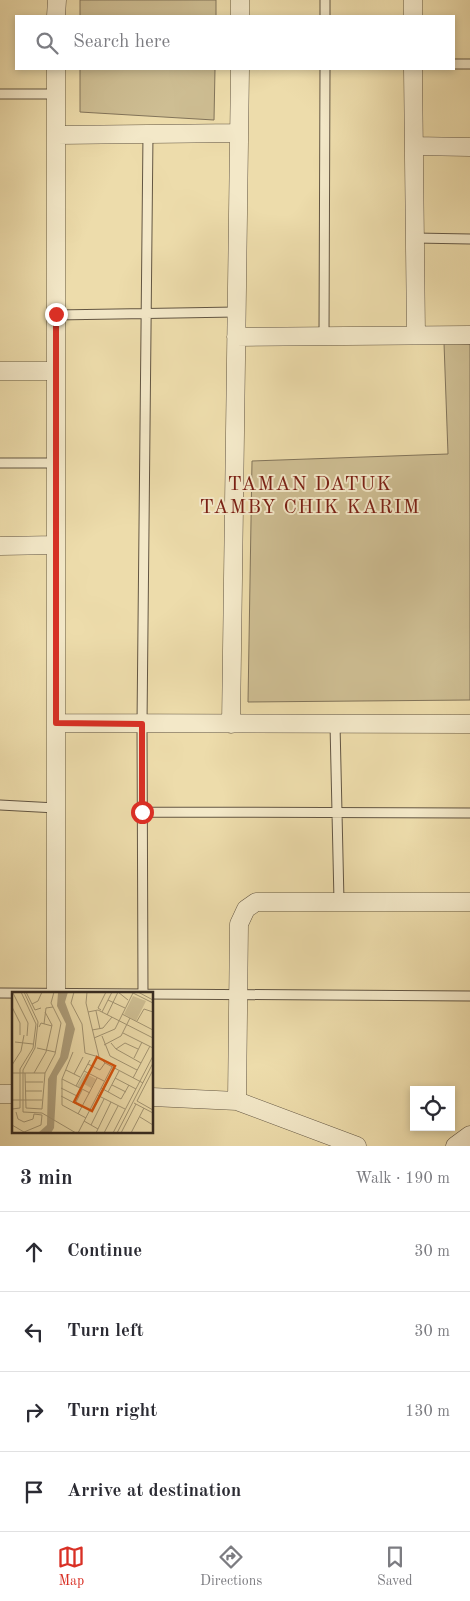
<!DOCTYPE html>
<html lang="en">
<head>
<meta charset="utf-8">
<style>
  body { margin:0; font-family:"Old Standard TT",serif; background:#f7f7f7; color:#2b2b33 }
  .controls { position:absolute; right:15px; bottom:15px; display:grid; overflow:hidden; border-radius:0px; box-shadow:0 2px 8px #0003 }
  .controls button { width:45px; height:45px; display:grid; place-items:center; padding:0; border:0; border-bottom:1px solid #e1e1e2; background:#fff; color:#2b2b33; font:25px sans-serif }
  .stop { position:absolute; width:15px; height:15px; margin:-11px; border:4px solid #d93025; border-radius:50%; background:#fff }
  .stop.end { background:#d93025; border-color:#fff; box-shadow:0 1px 5px #0008 }
  .list { margin:0; padding:0; list-style:none }
  h2 { display:flex; justify-content:space-between; align-items:center; height:65px; margin:0; padding:0 20px; font-size:21px }
  h2 small { font-size:16px; font-weight:400; color:#7c7c81 }
  .list li { display:grid; grid-template-columns:32px 1fr auto; gap:15px; align-items:center; box-sizing:border-box; height:80px; padding:0 20px; border-top:1px solid #e1e1e2 }
  .list b { display:block; font-size:19px; white-space:nowrap }
  .list em { font-size:16px; font-style:normal; color:#7c7c81 }
  .icon { flex:none; width:28px; height:28px; fill:none; stroke:currentColor; stroke-width:2; stroke-linecap:round; stroke-linejoin:round }
  .map { position:relative; flex:none; width:470px; height:1146px; overflow:hidden }
  .search { position:absolute; background:#fff; box-shadow:0 2px 8px #0003; left:15px; right:15px; top:15px; height:55px; display:flex; align-items:center; gap:12px; box-sizing:border-box; padding:0 18px; border-radius:0px; color:#7c7c81; font-size:19px }
  .sheet { height:385px; background:#fff }
  nav { display:flex; justify-content:space-around; align-items:center; box-sizing:border-box; height:70px; border-top:1px solid #e1e1e2; background:#fff; font-size:14px; color:#7c7c81 }
  nav a { display:grid; justify-items:center; gap:2px }
  nav .on { color:#d93025 }
  .map>svg:first-child { display:block }
  .green { fill:#cebe93; stroke:#82745a }
  .lines { fill:none; stroke-linecap:round; stroke-linejoin:round }
  .lane-casing { stroke:#635643; stroke-width:11 }
  .street-casing { stroke:#635643; stroke-width:19 }
  .lane { stroke:#f3e8c8; stroke-width:9 }
  .street { stroke:#f3e8c8; stroke-width:18 }
  .route { stroke:#d93025; stroke-width:6 }
  .labels { text-anchor:middle; stroke-width:4; stroke-linejoin:round; paint-order:stroke }
  .neighbourhood-label { font-size:20px; letter-spacing:1px; fill:#7a1f14; stroke:#f3e8c8 }
  .inset-road { fill:none; stroke:#a39573; stroke-width:1 }
  .view { fill:#d6540e; fill-opacity:0.15; stroke:#d6540e; stroke-width:2.5 }
  .inset-edge { fill:none; stroke:#352a20; stroke-width:2.5 }
</style>
</head>
<body>
<div class="map">
<svg width="470" height="1146" viewBox="0 0 470 1146">
  <rect width="100%" height="100%" fill="#eddcab"/>
  <filter id="stains"><feTurbulence type="fractalNoise" baseFrequency=".004" numOctaves="4"/><feColorMatrix values="0 0 0 0 .2 0 0 0 0 .09 0 0 0 0 .02 0 0 0 .5 -.17"/></filter>
  <radialGradient id="worn" r=".72"><stop offset=".6" stop-color="#630" stop-opacity="0"/><stop offset="1" stop-color="#630" stop-opacity=".3"/></radialGradient>
  <path class="green" d="M80,0H216V16H80Z
    M80,69H215L214,120L80,112Z
    M444,343L470,344V700L248,702L252,461L448,454Z"/>
  <g class="lines">
    <g class="lane-casing">
      <path id="lane" d="M325,16V0
        M454,64H470
        M0,94H56
        M415,238L470,239
        M56,315L236,312
        M324,336L325,69
        M0,463H56
        M335,724L339,901
        M0,805L56,808
        M142,812L470,813
        M0,993L470,996
        M143,993L142,724L148,134"/>
    </g>
    <g class="street-casing">
      <path id="street" d="M413,0V16
        M56,16L57,0
        M240,16V0
        M413,69L416,335
        M57,135L239,133
        M414,146L470,147
        M236,337L470,335
        M0,371H56
        M0,546L56,545
        M56,723L470,724
        M231,724L240,69
        M56,994V69
        M0,1094H14
        M152,1097L237,1101L357,1146
        M237,1101L239,924L246,909L256,902H470
        M455,1146L470,1135"/>
    </g>
    <use href="#lane" class="lane"/>
    <use href="#street" class="street"/>
  </g>
  <g class="lines">
    <path class="route" d="M56,314V723L142,724V812"/>
  </g>
  <g class="labels">
    <g class="neighbourhood-label">
      <text x="310" y="490">TAMAN DATUK<tspan x="310" dy="23">TAMBY CHIK KARIM</tspan></text>
    </g>
  </g>
  <g transform="translate(12 992)">
    <rect width="141" height="141" fill="#eddcab"/>
    <path d="M121,4L134,9L124,29L112,22ZM73,81L84,87L79,96L72,92L69,97L65,94Z" fill="#cebe93"/>
    <path d="M56,0L53,10L63,37L56,66L45,84L42,136L39,141H26L35,133L36,87L48,65L54,32L45,14L46,1Z" fill="#ae9f7c"/>
    <path class="inset-road" d="M12,0L26,30L23,56L11,78V120L30,121L64,141M14,0L23,18L29,16M62,0L59,11L70,32L73,61L87,65M75,0L74,11L87,65L93,71L131,91M119,0L141,11M126,0L141,8M1,1L16,31L15,44M96,8L113,16M20,12L26,9L30,0M0,15L8,31V43M89,18L86,16L94,0M84,19L88,37M76,20L86,18L141,46M90,20L100,0M110,22L141,38M95,23L106,0L116,8M125,29L132,17L141,20M32,32L34,16L41,15M27,35L29,31L40,34M80,38L91,36L100,25M111,41L141,56M90,44L98,64L125,78M82,46L103,37L121,1M3,50L21,52M99,51L104,57L129,71M92,53L109,44L118,26M25,56L43,60M104,57L113,51L126,57M61,60L50,87V113L74,126M122,66L130,50M76,72L88,78L93,71M0,73L9,59L12,43M54,78L68,85M141,78L125,109L141,118M72,79L92,89M0,81H33M13,81L14,116L30,117L33,81L43,62L49,31L39,11L42,0M22,81L34,60L40,33L33,20M62,82L71,65M103,86L124,97M121,86L138,54M50,87L78,101M13,90H31M100,93L114,100M64,94L78,68M49,96L67,105M89,96L109,107L117,93M13,99H30M96,100L107,79M85,103L113,117M49,104L70,115M0,108H30M122,111L141,121M63,112L70,98M0,117L8,116V77L21,56L24,32L9,0M4,120L6,127L12,130L21,127L22,122M66,122L85,86M128,125L141,133M72,129L86,137M0,133L12,140L29,133L30,123L22,122M79,133L92,107M66,141L100,75M84,141L99,110M92,141L106,114M101,141L141,64M105,141L141,71M109,141L124,112M119,141L132,116"/>
    <path class="view" d="M85,65L103,74L80,119L62,110Z"/>
    <rect width="141" height="141" class="inset-edge"/>
  </g>
  <rect width="100%" height="100%" filter="url(#stains)"/>
  <rect width="100%" height="100%" fill="url(#worn)"/>
</svg>
<div class="controls">
<button><svg class="icon" aria-label="locate" viewBox="0 0 24 24"><circle cx="12" cy="12" r="6"/><path d="M12 2v4M12 18v4M2 12h4M18 12h4"/></svg></button>
</div>
<div class="stop" style="left:142px;top:812px"></div>
<div class="stop end" style="left:56px;top:314px"></div>
<div class="search"><svg class="icon" aria-label="search" viewBox="0 0 24 24"><circle cx="10" cy="10" r="6"/><path d="M15 15l6 6"/></svg>Search here</div>
</div>
<section class="sheet">
<h2>3 min<small>Walk · 190 m</small></h2>
<ul class="list">
<li><svg class="icon" aria-label="ahead" viewBox="0 0 24 24"><path d="M12 20V5M6 11l6-6 6 6"/></svg><div><b>Continue</b></div><em>30 m</em></li>
<li><svg class="icon" aria-label="left" viewBox="0 0 24 24"><path d="M17 20v-9H6M10 6l-5 5 5 5"/></svg><div><b>Turn left</b></div><em>30 m</em></li>
<li><svg class="icon" aria-label="right" viewBox="0 0 24 24"><path d="M7 20v-9h11M14 6l5 5-5 5"/></svg><div><b>Turn right</b></div><em>130 m</em></li>
<li><svg class="icon" aria-label="arrive" viewBox="0 0 24 24"><path d="M6 21V4h12l-3 4 3 4H6"/></svg><div><b>Arrive at destination</b></div></li>
</ul>
</section>
<nav>
<a class="on"><svg class="icon" aria-label="map" viewBox="0 0 24 24"><path d="M3 6l6-2 6 2 6-2v14l-6 2-6-2-6 2zM9 4v14M15 6v14"/></svg>Map</a>
<a><svg class="icon" aria-label="directions" viewBox="0 0 24 24"><path d="M12 3l9 9-9 9-9-9zM9 14v-3h6M13 9l2 2-2 2"/></svg>Directions</a>
<a><svg class="icon" aria-label="saved" viewBox="0 0 24 24"><path d="M7 4h10v16l-5-4-5 4z"/></svg>Saved</a>
</nav>
</body>
</html>
